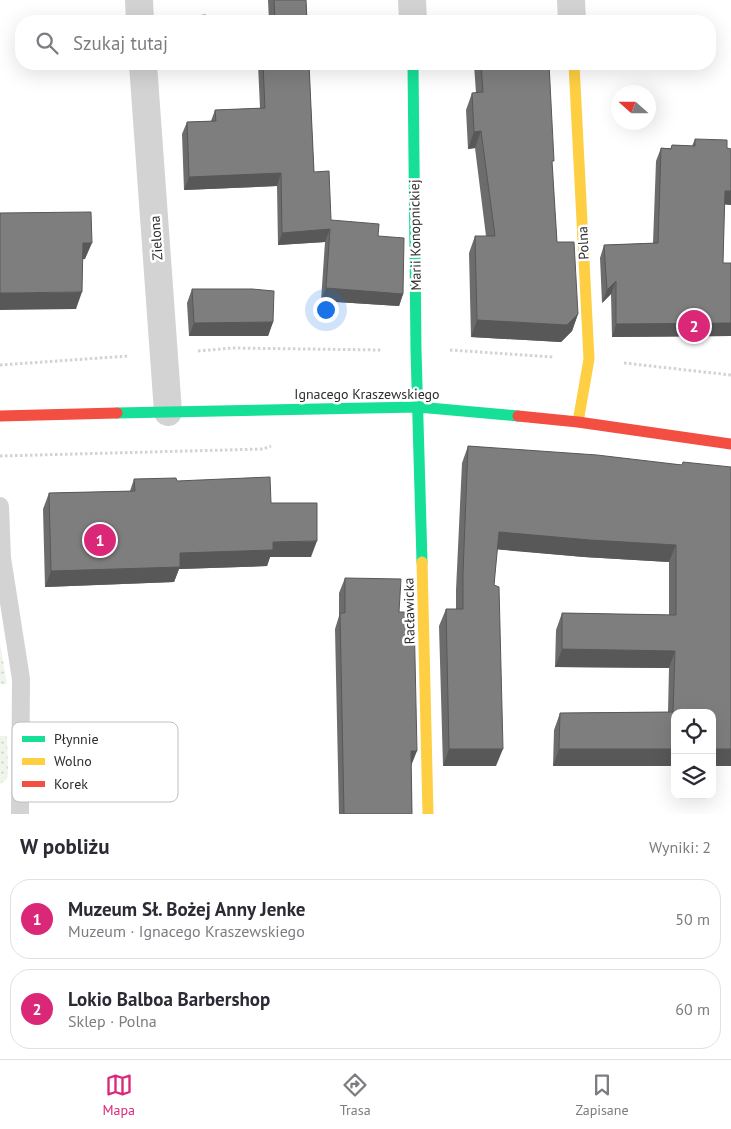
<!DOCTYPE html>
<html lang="pl">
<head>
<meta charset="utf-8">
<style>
  body { margin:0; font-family:"PT Sans",sans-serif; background:#f2f2f3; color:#2b2b33 }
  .controls { position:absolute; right:15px; bottom:15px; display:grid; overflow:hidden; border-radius:10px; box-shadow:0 5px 20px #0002 }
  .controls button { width:45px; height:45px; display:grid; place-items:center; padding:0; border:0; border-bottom:1px solid #e1e1e2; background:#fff; color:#2b2b33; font:25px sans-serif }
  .compass { position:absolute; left:611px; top:85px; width:45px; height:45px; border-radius:50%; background:#fff; box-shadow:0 5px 20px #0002; rotate:291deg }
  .you { position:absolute; left:325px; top:309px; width:18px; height:18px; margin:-12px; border:4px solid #fff; border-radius:50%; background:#1a73e8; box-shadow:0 0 0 8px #1a73e833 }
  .badge { display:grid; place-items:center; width:32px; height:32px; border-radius:50%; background:#db2777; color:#fff; font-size:16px; font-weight:700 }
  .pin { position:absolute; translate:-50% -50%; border:2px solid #fff; box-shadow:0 1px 5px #0006 }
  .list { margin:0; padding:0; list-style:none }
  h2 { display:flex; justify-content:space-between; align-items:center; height:65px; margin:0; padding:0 20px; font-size:21px }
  h2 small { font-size:16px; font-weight:400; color:#7c7c81 }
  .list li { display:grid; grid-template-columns:32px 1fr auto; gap:15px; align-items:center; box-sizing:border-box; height:80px; margin:0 10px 10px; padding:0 10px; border:1px solid #e1e1e2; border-radius:20px }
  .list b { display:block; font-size:19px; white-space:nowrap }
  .list p { margin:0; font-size:16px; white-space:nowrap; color:#7c7c81 }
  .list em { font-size:16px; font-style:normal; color:#7c7c81 }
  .icon { flex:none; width:28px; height:28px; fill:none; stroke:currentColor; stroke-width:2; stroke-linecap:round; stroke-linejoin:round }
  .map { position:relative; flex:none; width:731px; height:814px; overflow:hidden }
  .search { position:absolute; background:#fff; box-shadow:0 5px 20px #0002; left:15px; right:15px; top:15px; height:55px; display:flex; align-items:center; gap:12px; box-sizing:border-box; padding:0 18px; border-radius:20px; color:#7c7c81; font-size:19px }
  .sheet { height:245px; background:#fff }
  nav { display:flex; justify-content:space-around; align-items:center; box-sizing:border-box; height:70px; border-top:1px solid #e1e1e2; background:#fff; font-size:14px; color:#7c7c81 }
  nav a { display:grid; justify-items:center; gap:2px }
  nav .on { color:#db2777 }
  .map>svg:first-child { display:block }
  .grass { fill:url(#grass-dots) }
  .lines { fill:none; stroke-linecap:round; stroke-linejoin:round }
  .path { stroke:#d3d3d3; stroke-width:3; stroke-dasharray:2.5 2.5; stroke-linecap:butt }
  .lane { stroke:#d3d3d3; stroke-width:18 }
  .street { stroke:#d3d3d3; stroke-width:28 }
  .fast { stroke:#16e098; stroke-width:11 }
  .slow { stroke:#ffcf43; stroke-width:11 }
  .jam { stroke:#f24e42; stroke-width:11 }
  .wall { fill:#6c6c6c }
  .shaded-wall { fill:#585858 }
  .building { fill:#7e7e7e; stroke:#585858 }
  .labels { text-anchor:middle; stroke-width:5; stroke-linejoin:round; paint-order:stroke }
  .street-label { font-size:14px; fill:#2e2e2e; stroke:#fff }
  .key { fill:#fff; stroke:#c0c0c0; stroke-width:1 }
  .key-label { font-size:14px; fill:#2e2e2e }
</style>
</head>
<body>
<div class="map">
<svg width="731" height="814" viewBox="0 0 731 814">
  <defs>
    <pattern id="grass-dots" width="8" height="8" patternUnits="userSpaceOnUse" patternTransform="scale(1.25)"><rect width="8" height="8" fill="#f0f5eb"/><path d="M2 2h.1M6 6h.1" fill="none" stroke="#ced2ca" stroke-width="1.8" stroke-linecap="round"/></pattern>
  </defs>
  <rect width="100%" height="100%" fill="#fff"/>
  <path class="grass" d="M0,644L7,684H0Z
    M0,736H7L8,774L6,780L0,784Z"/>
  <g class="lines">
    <path class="path" d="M450,350L553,357
      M198,351L232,348L381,350
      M624,363L731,375
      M0,365L129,356
      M0,456L263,449L271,446"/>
    <path class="lane" d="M0,506L2,558L21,679L20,814"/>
    <path class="street" d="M139,0L140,21
      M412,0L413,21
      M571,0L572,21
      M143,64L168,412"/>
    <path class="fast" d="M413,64L416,350L422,562
      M117,413L418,407L518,416"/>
    <path class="slow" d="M574,64L589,359L578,422
      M422,562L428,814"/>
    <path class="jam" d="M0,416L117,413
      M518,416L578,422L731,444"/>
  </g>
  <path class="wall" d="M268,0H306L307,21H269Z
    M258,64H309L314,172L331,220L378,236L403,294L399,306L321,301L325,242L278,245L277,186L184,190L182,134L187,122L211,121L215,110L260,108Z
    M475,64H549L552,167L557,242L578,314L572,331L561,342L471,337L469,253L475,236H486L475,148L468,149L466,110L472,93H476L474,65Z
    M695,139L727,148L731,205L724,204L723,263H731V336L612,337L611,294L602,303L600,258L604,245L653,243L656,161L661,148H671L672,145L692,146Z
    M192,289L273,322L268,336H189L187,303Z
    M468,446L682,465L731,766H553L554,730L560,713L668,712L669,668L555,667L556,630L562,613L669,615V562L584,557L497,549L494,585L496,766H443L439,626L446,609H456V590L462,463Z
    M134,479L177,481L271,503L311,557H270L267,566L179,569L174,582L45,587L43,509L49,493L130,491Z
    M345,578L399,612L411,766L412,814H339L335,629L339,616V593Z"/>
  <path class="shaded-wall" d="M481,131L475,148L468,149L474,132Z
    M281,173L277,186L184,190L189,177Z
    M725,191H731V205L720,204Z
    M330,229L325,242L278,245L282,233Z
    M83,243H92L85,259L77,260Z
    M616,281L611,294L602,303L607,290Z
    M326,288L403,294L399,306L321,301Z
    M82,292L76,309L0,310V293Z
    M578,314L572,331L561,342L471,337L477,320Z
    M273,322L268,336H189L194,323Z
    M731,323V336L612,337L616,324Z
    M499,532L676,545L669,562L584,557L492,549Z
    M317,541L311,557H270L267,566L179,569L174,582L45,587L51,571L180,553L273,542Z
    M562,649L675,651L669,668L555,667Z
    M449,749H503L496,766H443Z
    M559,749H675V766H553Z
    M712,749H731V766H712Z
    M411,751H417L411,766Z"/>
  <path class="building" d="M274,0H306L307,21H275Z
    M206,15V21H172V18Z
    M263,64H309L314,172L329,171L331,220L379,224L378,236L404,238L403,294L326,288L330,229L282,233L281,173L189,177L187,122L216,121L215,110L265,108Z
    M481,64H549L554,161H552L557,242H574L578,314L567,325L477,320L475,236H495L481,131L474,132L472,93L483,92Z
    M695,139L727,140V148L731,149V191H725L723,263H731V323L616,324V281L607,290L604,245L658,243L661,148L671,149L672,145L695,146Z
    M91,212L92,243H83L82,292L0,293V213Z
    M192,289H252L274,291L273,322L194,323Z
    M468,446L597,455L682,465L683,462L731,467V749H712V713H675V749H559L560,713L673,712L675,651L562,649V613L676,615V545L590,540L499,532L494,585L499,587L503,749H449L446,609H463V573Z
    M270,477L271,503H317V541L273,542V550L180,553V567L51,571L49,493L135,491L134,479L176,478L177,481Z
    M345,578L401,579L399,612H414L417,751H411L412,814H344L340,613H345Z"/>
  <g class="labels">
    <g class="street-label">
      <text transform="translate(415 235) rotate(-91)" y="5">Marii Konopnickiej</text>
      <text transform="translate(156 238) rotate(-94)" y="5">Zielona</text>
      <text transform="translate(583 243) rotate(-93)" y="5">Polna</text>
      <text x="367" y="399">Ignacego Kraszewskiego</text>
      <text transform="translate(409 611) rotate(-91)" y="5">Racławicka</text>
    </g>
  </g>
  <rect x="12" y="722" width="166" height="80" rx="8" class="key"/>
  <rect x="22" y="736" width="23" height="6" fill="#16e098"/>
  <rect x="22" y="758" width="23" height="7" fill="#ffcf43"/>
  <rect x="22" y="781" width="23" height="6" fill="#f24e42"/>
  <g class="key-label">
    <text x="54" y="744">Płynnie</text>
    <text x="54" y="766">Wolno</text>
    <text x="54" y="789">Korek</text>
  </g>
</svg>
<div class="controls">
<button><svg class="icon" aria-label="locate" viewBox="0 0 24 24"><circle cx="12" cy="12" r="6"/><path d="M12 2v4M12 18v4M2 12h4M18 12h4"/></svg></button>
<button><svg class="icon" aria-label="layers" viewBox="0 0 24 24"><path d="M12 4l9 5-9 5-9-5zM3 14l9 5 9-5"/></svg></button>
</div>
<svg class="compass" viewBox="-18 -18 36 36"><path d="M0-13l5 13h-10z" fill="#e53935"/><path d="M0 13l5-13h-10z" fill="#7c7c81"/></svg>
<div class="you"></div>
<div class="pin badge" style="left:100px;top:540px">1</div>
<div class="pin badge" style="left:694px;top:326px">2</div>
<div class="search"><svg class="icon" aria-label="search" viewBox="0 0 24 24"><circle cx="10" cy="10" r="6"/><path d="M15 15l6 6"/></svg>Szukaj tutaj</div>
</div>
<section class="sheet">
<h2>W pobliżu<small>Wyniki: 2</small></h2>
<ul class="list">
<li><span class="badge">1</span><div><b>Muzeum Sł. Bożej Anny Jenke</b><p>Muzeum · Ignacego Kraszewskiego</p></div><em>50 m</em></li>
<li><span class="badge">2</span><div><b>Lokio Balboa Barbershop</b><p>Sklep · Polna</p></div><em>60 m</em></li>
</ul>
</section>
<nav>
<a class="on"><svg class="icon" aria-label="map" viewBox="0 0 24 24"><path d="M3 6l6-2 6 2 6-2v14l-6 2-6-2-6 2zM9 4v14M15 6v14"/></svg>Mapa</a>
<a><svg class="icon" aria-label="directions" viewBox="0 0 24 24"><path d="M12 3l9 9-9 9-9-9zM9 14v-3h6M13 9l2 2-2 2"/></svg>Trasa</a>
<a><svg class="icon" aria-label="saved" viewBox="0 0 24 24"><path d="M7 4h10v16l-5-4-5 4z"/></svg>Zapisane</a>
</nav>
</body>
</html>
